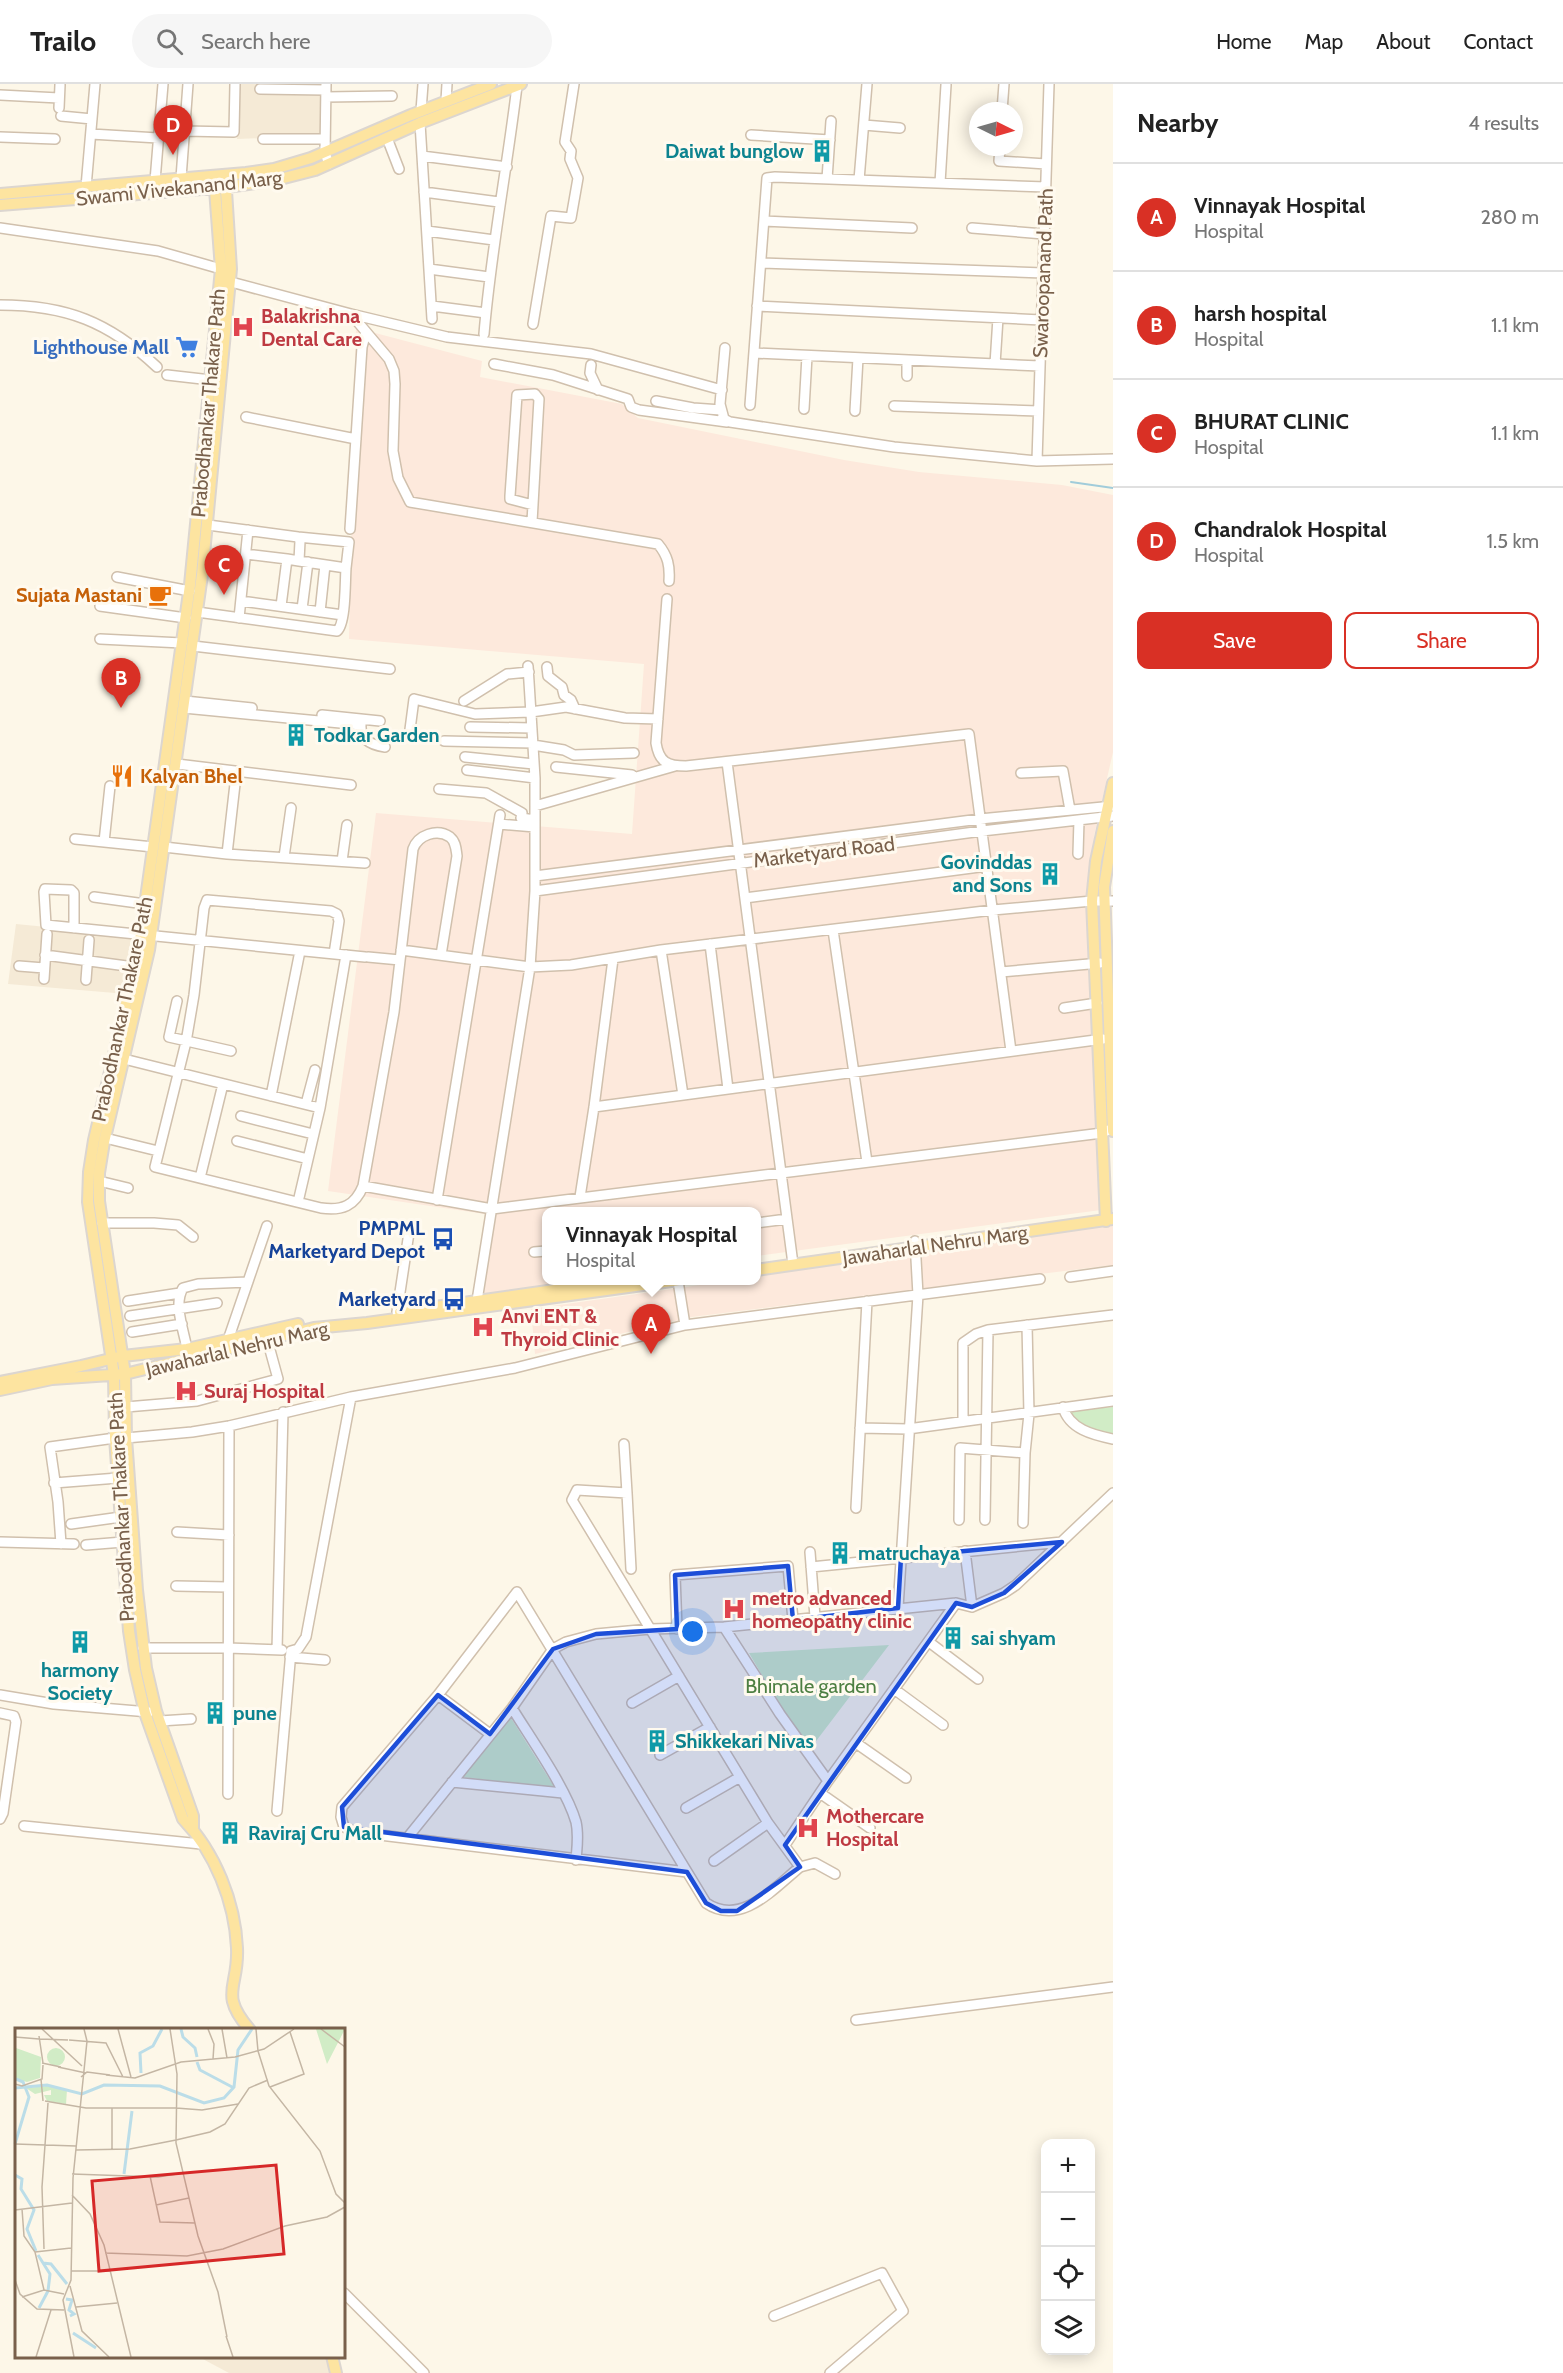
<!DOCTYPE html>
<html lang="en">
<head>
<meta charset="utf-8">
<style>
  body { margin:0; font-family:Cabin,sans-serif; background:#f6f6f6; color:#222 }
  .controls { position:absolute; right:18px; bottom:18px; display:grid; overflow:hidden; border-radius:12px; box-shadow:0 3px 15px #0003 }
  .controls button { width:54px; height:54px; display:grid; place-items:center; padding:0; border:0; border-bottom:2px solid #e0e0e0; background:#fff; color:#222; font:30px sans-serif }
  .compass { position:absolute; left:969px; top:18px; width:54px; height:54px; border-radius:50%; background:#fff; box-shadow:0 3px 15px #0003; rotate:95deg }
  .you { position:absolute; left:693px; top:1548px; width:21px; height:21px; margin:-15px; border:4px solid #fff; border-radius:50%; background:#1a73e8; box-shadow:0 0 0 9px #1a73e833 }
  .badge { display:grid; place-items:center; width:39px; height:39px; border-radius:50%; background:#d93025; color:#fff; font-size:20px; font-weight:700 }
  .pin { position:absolute; translate:-50% -50px; filter:drop-shadow(0 2px 3px #0008) }
  .pin::after { content:''; position:absolute; top:32px; width:21px; height:18px; background:inherit; clip-path:polygon(0 0,100% 0,50% 100%) }
  .popup { position:absolute; left:542px; top:1123px; width:219px; height:78px; box-sizing:border-box; display:grid; place-content:center; border-radius:12px; background:#fff; filter:drop-shadow(0 2px 4px #0005); font-size:20px; white-space:nowrap; color:#767676 }
  .popup b { font-size:22px; color:#222 }
  .popup::after { content:''; position:absolute; left:50%; top:100%; margin-left:-12px; border:12px solid transparent; border-top-color:#fff }
  .list { margin:0; padding:0; list-style:none }
  h2 { display:flex; justify-content:space-between; align-items:center; height:78px; margin:0; padding:0 24px; font-size:26px }
  h2 small { font-size:20px; font-weight:400; color:#767676 }
  .list li { display:grid; grid-template-columns:39px 1fr auto; gap:18px; align-items:center; box-sizing:border-box; height:108px; padding:0 24px; border-top:2px solid #e0e0e0 }
  .list b { display:block; font-size:22px; white-space:nowrap }
  .list p { margin:0; font-size:20px; white-space:nowrap; color:#767676 }
  .list em { font-size:20px; font-style:normal; color:#767676 }
  .actions { display:flex; gap:12px; padding:18px 24px }
  .actions a { flex:1; padding:14px 0; border:2px solid #d93025; border-radius:12px; text-align:center; font-size:21px; color:#d93025 }
  .actions .main { background:#d93025; color:#fff }
  .icon { flex:none; width:33px; height:33px; fill:none; stroke:currentColor; stroke-width:2; stroke-linecap:round; stroke-linejoin:round }
  .map { position:relative; flex:none; width:1113px; height:2289px; overflow:hidden }
  header { display:flex; align-items:center; gap:36px; box-sizing:border-box; height:84px; padding:0 30px; background:#fff; border-bottom:2px solid #e0e0e0 }
  header strong { font-size:28px }
  nav { display:flex; gap:33px; margin-inline-start:auto; font-size:21px }
  .search { width:420px; height:54px; background:#f6f6f6; display:flex; align-items:center; gap:15px; box-sizing:border-box; padding:0 21px; border-radius:33px; color:#767676; font-size:22px }
  main { display:flex }
  aside { flex:1; background:#fff }
  .map>svg:first-child { display:block }
  .residential { fill:#f5ead6 }
  .commercial { fill:#fde9dc }
  .green { fill:#d1ecc6 }
  .lines { fill:none; stroke-linecap:round; stroke-linejoin:round }
  .stream { stroke:#a1ccda; stroke-width:2 }
  .minor-casing { stroke:#d0c0ad; stroke-width:12 }
  .major-casing { stroke:#dcd6d0; stroke-width:14 }
  .minor { stroke:#fff; stroke-width:9 }
  .major { stroke:#fde4a0; stroke-width:10 }
  .marked { fill:#1d4ed8; fill-opacity:0.2; stroke:#1d4ed8; stroke-width:4.5; stroke-linejoin:round }
  .labels { text-anchor:middle; stroke-width:6; stroke-linejoin:round; paint-order:stroke }
  .culture-label { font-size:20px; font-weight:bold; fill:#0d838f; stroke:#fffaef; text-anchor:start }
  .street-label { font-size:20px; fill:#79604b; stroke:#fffaef }
  .health-label { font-size:20px; font-weight:bold; fill:#be3a42; stroke:#fffaef; text-anchor:start }
  .shop-label { font-size:20px; font-weight:bold; fill:#366cbe; stroke:#fffaef; text-anchor:end }
  .food-label { font-size:20px; font-weight:bold; fill:#c56008; stroke:#fffaef; text-anchor:end }
  .transit-label { font-size:20px; font-weight:bold; fill:#164399; stroke:#fffaef; text-anchor:end }
  .park-label { font-size:20px; fill:#4d7f42; stroke:#fffaef }
  .inset-river { fill:none; stroke:#bbdde8; stroke-width:3 }
  .inset-road { fill:none; stroke:#c4b6a4; stroke-width:1.5 }
  .view { fill:#d62828; fill-opacity:0.15; stroke:#d62828; stroke-width:3 }
  .inset-edge { fill:none; stroke:#79604b; stroke-width:3 }
</style>
</head>
<body>
<header>
<strong>Trailo</strong>
<div class="search"><svg class="icon" aria-label="search" viewBox="0 0 24 24"><circle cx="10" cy="10" r="6"/><path d="M15 15l6 6"/></svg>Search here</div>
<nav><a>Home</a><a>Map</a><a>About</a><a>Contact</a></nav>
</header>
<main>
<div class="map">
<svg width="1113" height="2289" viewBox="0 0 1113 2289">
  <rect width="100%" height="100%" fill="#fdf7e8"/>
  <path class="residential" d="M239,0H324L323,52L237,55Z
    M16,840L139,852L127,910L8,900Z
    M199,2273H327L329,2289H229Z"/>
  <path class="commercial" d="M356,244L482,277L480,293L622,320L638,334L844,376L919,388L1062,401L1113,411V668L1094,752L1090,832L1101,1126L756,1172V1128H546V1196L578,1197L473,1211L485,1130L328,1107L376,729L632,750L644,580L349,555Z
    M1113,1141V1181L692,1233L535,1270L531,1225L728,1197L756,1196V1192Z"/>
  <path class="green" d="M1113,1323V1355L1102,1354L1062,1327Z
    M889,1561L807,1669L749,1569Z
    M511,1634L555,1704L462,1693Z"/>
  <g class="lines">
    <path class="stream" d="M1071,398L1113,404"/>
    <g class="minor-casing">
      <path id="minor" d="M326,0L325,69L329,80
        M260,5L326,6
        M0,11L59,14
        M326,13L392,12
        M446,17L447,0
        M59,24L60,1
        M421,27L423,0
        M1002,27L1004,0
        M61,32L92,35
        M420,39L432,235
        M864,41L900,44
        M184,47L234,48L235,0
        M91,50L158,54
        M751,51L830,56
        M0,53L55,55
        M387,54L399,85
        M263,55H325
        M1000,63L999,77L1046,80
        M422,72L507,83
        M181,94L188,0
        M827,95L831,37
        M859,96L867,0
        M155,97L163,0
        M940,99L946,1
        M86,103L95,0
        M424,108L499,118
        M764,137L912,144
        M0,144L158,167L221,185
        M972,144L1044,150
        M427,147L494,156
        M761,179L1043,189
        M429,185L489,193
        M231,198L351,230L389,275L394,287L395,300L393,367L398,394L410,418L658,460C668,472 670,482 669,497
        M0,221C66,221 109,238 157,283
        M432,222L486,229
        M757,222L1041,236
        M351,230L447,253L591,270L722,306
        M533,240L551,132L571,134L578,94L570,75L571,67L565,58L574,0
        M484,250C491,166 507,85 517,2
        M725,264L720,320L724,335L730,338L894,363L1037,377L1113,375
        M754,269L1040,282
        M907,276V292
        M494,280L553,291L628,315L631,323L639,326L727,338
        M995,280L998,234
        M591,281L590,289L598,306
        M167,291L211,296
        M656,317L693,324L721,326
        M750,321L767,94L775,93L1046,103
        M894,322L1038,327
        M804,325L807,272
        M855,327L858,274
        M246,333L356,355
        M1037,377L1049,0
        M532,438L539,315L535,310L517,311L510,412V415L533,421
        M350,445L362,263L366,248
        M298,453L349,458L346,484
        M246,470L287,475
        M117,493L190,507
        M667,515L656,659C659,678 667,682 686,682L969,650L1011,967
        M241,517L343,531
        M100,522L186,534
        M281,522L287,475L299,477
        M302,525L308,478
        M197,528L337,547C346,540 345,497 346,484L299,477L300,457L298,453L208,441
        M320,528L325,481
        M239,534L248,446
        M100,555L182,559
        M193,562L390,585
        M547,583L548,592L562,603L564,611L571,616L575,625
        M185,617L252,624
        M464,617L507,590L529,588
        M184,624L361,641C360,656 371,661 385,663
        M322,631L380,637
        M470,643L532,644
        M409,653L414,615L475,630L531,628L566,623L625,634L658,635
        M444,657L533,659
        M533,661L564,666L574,671L634,669
        M465,673L534,680
        M727,678L793,1180
        M177,680L351,701
        M556,683L632,691
        M467,686L535,694
        M1021,689L1063,687L1070,726
        M439,705L486,709L522,729L521,734L535,736
        M535,722L675,682
        M499,740L535,743
        M75,755L153,763
        M104,758L110,702
        M164,763L227,770L365,779
        M227,770L235,700
        M1078,770L1079,736
        M284,773L291,724
        M342,777L347,741
        M535,792L980,735L1113,722
        M535,807L982,747L1113,732
        M94,813L145,820
        M745,814L987,782
        M74,844V809L71,806L45,805L44,808L46,841L365,873
        M833,846L867,1078
        M710,860L728,1005
        M401,866L530,883L571,881L661,866L993,826L1092,817H1113
        M661,866L683,1011
        M334,870L339,837L337,830L331,827L207,816L204,824L194,911L186,958L155,1083L321,1124C342,1127 355,1122 363,1102L394,928L413,765C418,751 437,744 450,753C456,758 456,765 457,772L441,871
        M45,871L134,883
        M368,873L400,876
        M19,882L44,884
        M1001,888L1100,879
        M44,895L47,850
        M86,896L89,856
        M177,917L169,953L231,967
        M1064,924L1097,919
        M124,975L320,1024
        M271,1012L300,867
        M306,1020L315,986
        M594,1023L1103,955
        M241,1032L313,1050
        M105,1054L158,1067
        M237,1057L308,1075
        M200,1094L223,1000
        M99,1097L128,1104
        M363,1102L492,1125L1102,1049L1113,1044
        M580,1113L594,1023L613,875
        M437,1116L500,731
        M298,1118L320,1024L346,871
        M102,1139H154L178,1141L193,1153
        M756,1139L787,1135
        M534,1168L546,1167
        M1070,1193L1113,1187
        M128,1217L180,1209
        M476,1223L530,883L535,807V694L528,582
        M397,1228L410,1142
        M130,1232L217,1219
        M685,1241L1040,1195
        M132,1248L182,1240
        M228,1256L267,1142
        M187,1265C184,1247 173,1220 183,1204L198,1200L248,1198
        M126,1323L197,1317L278,1295L267,1255
        M1063,1323C1069,1345 1093,1351 1113,1355
        M963,1337V1259L976,1250L988,1246
        M860,1344L908,1345L1113,1317
        M126,1354L192,1348L229,1342L351,1313L515,1284L685,1241L678,1197
        M624,1360L627,1409L577,1406L572,1416L768,1739L800,1783L815,1779L835,1790
        M54,1399L118,1394
        M627,1409L631,1485
        M856,1424L867,1217
        M959,1436L960,1364L1025,1369
        M985,1436L988,1246L1113,1231
        M1023,1439L1025,1369L1029,1330L1027,1241
        M71,1440L121,1433
        M177,1448L229,1451
        M0,1458L74,1460
        M61,1460L58,1418L50,1363L115,1354
        M86,1461L123,1458
        M965,1467L972,1523
        M810,1468L815,1533
        M811,1483L1062,1458
        M176,1502L228,1503
        M898,1524L918,1211L915,1157
        M724,1543L780,1630L828,1697
        M677,1545L675,1491L788,1482L793,1536
        M929,1558L978,1595
        M143,1564H228L282,1566
        M277,1566L283,1328
        M290,1573L325,1576
        M894,1605L943,1641
        M0,1611L54,1620L149,1628
        M438,1611L490,1650
        M632,1619L679,1592
        M512,1624C531,1655 566,1704 576,1738C579,1751 577,1763 576,1776
        M0,1629L14,1632L16,1638L3,1729L0,1735
        M160,1637L191,1635
        M856,1659L906,1694
        M660,1671L710,1643
        M452,1698L563,1709
        M820,1709L870,1744
        M228,1710L229,1342
        M686,1724L740,1693
        M277,1727L291,1567L298,1565L306,1553L351,1313
        M24,1742L201,1760
        M408,1753L512,1624L553,1565L566,1558L596,1550L650,1545L724,1543L956,1519L972,1523L1004,1509L1016,1501L1113,1409
        M785,1761L828,1697L956,1519
        M714,1777L768,1739
        M687,1788L355,1748L344,1743L341,1733L342,1723L438,1611L517,1508L706,1819C741,1843 774,1804 800,1783
        M856,1936L1113,1903
        M344,2209L424,2289
        M774,2232L882,2189L903,2227L830,2289"/>
    </g>
    <g class="major-casing">
      <path id="major" d="M214,92L221,185L190,501L139,864L94,1056L89,1088L88,1118L114,1291L115,1354L129,1547L135,1586L145,1629L183,1735C215,1768 235,1818 237,1864C239,1904 218,1909 250,1946
        M0,110L246,89L274,85L311,74L411,31L491,0
        M0,121L227,103L276,96L315,86L420,39L521,0
        M1113,747L1104,803L1113,1047
        M1106,1137L1092,817L1096,777L1113,699
        M756,1186L1113,1135
        M400,1228L625,1196
        M0,1298L81,1282L123,1272L187,1265L298,1240
        M0,1306L52,1295L125,1290L314,1244L367,1239L679,1196
        M193,1746V1732L156,1627L146,1584L137,1506L126,1354L125,1290L99,1117V1089L104,1058L149,866L202,491L231,185L225,91
        M332,2272L336,2289"/>
    </g>
    <use href="#minor" class="minor"/>
    <use href="#major" class="major"/>
  </g>
  <path class="marked" d="M1062,1458L1004,1509L972,1523L956,1519L785,1761L800,1783L737,1827H721L706,1819L687,1788L344,1743L342,1723L438,1611L490,1650L553,1565L596,1550L677,1545L675,1491L788,1482L793,1536L898,1524L901,1473Z"/>
  <defs>
    <g id="building-bare" transform="scale(1.8)"><path d="M-4-6H4V6H1V3H-1V6H-4ZM-2.5-4.3h1.7v1.8h-1.7ZM.8-4.3h1.7v1.8H.8ZM-2.5-1h1.7V.8h-1.7ZM.8-1h1.7V.8H.8Z" fill="#0f9aa8" stroke="#fffaef" stroke-width="2.5" paint-order="stroke"/></g>
    <g id="hospital-bare" transform="scale(1.8)"><path d="M-5-5h3v3.5h4V-5h3V5h-3V1.5h-4V5h-3Z" fill="#e0444e" stroke="#fffaef" stroke-width="2.5" paint-order="stroke"/></g>
    <g id="supermarket-bare" transform="scale(1.8)"><path d="M-6-5.5h2.5l.6 2H6L4.5 2H-2.5L-4.4-4H-6ZM-1.5 3.2a1.3 1.3 0 1 0 .1 0ZM3 3.2a1.3 1.3 0 1 0 .1 0Z" fill="#3f7fe0" stroke="#fffaef" stroke-width="2.5" paint-order="stroke"/></g>
    <g id="cafe-bare" transform="scale(1.8)"><path d="M-5.5-4.5H6V0H3Q3 3.5 0 3.5H-2.5Q-5.5 3.5-5.5 0ZM3-3.2v2h1.7v-2ZM-6 4.5H4V6H-6Z" fill="#e8710a" stroke="#fffaef" stroke-width="2.5" paint-order="stroke"/></g>
    <g id="restaurant-bare" transform="scale(1.8)"><path d="M-5-6h1v4h1v-4h1v4h1v-4h1v5L-1.5 .5V6h-2V.5L-5-1ZM5-6V6H3V1.5H1.5Q1.5-4 5-6Z" fill="#e8710a" stroke="#fffaef" stroke-width="2.5" paint-order="stroke"/></g>
    <g id="bus-bare" transform="scale(1.8)"><path d="M-5-6H5V4H4V6H2V4H-2V6H-4V4H-5ZM-3.5-4V0h7V-4ZM-3.5 1.2v1.5H-2V1.2ZM2 1.2v1.5H3.5V1.2Z" fill="#1a4fb4" stroke="#fffaef" stroke-width="2.5" paint-order="stroke"/></g>
  </defs>
  <g fill-rule="evenodd">
    <use href="#building-bare" x="822" y="67"/>
    <use href="#hospital-bare" x="243" y="243"/>
    <use href="#supermarket-bare" x="187" y="263"/>
    <use href="#cafe-bare" x="160" y="511"/>
    <use href="#building-bare" x="296" y="651"/>
    <use href="#restaurant-bare" x="122" y="692"/>
    <use href="#building-bare" x="1050" y="790"/>
    <use href="#bus-bare" x="443" y="1155"/>
    <use href="#bus-bare" x="454" y="1215"/>
    <use href="#hospital-bare" x="483" y="1243"/>
    <use href="#hospital-bare" x="186" y="1307"/>
    <use href="#building-bare" x="840" y="1469"/>
    <use href="#hospital-bare" x="734" y="1525"/>
    <use href="#building-bare" x="953" y="1554"/>
    <use href="#building-bare" x="80" y="1558"/>
    <use href="#building-bare" x="215" y="1629"/>
    <use href="#building-bare" x="657" y="1657"/>
    <use href="#hospital-bare" x="808" y="1744"/>
    <use href="#building-bare" x="230" y="1749"/>
  </g>
  <g class="labels">
    <g class="culture-label">
      <text x="804" y="74" text-anchor="end">Daiwat bunglow</text>
      <text x="314" y="658">Todkar Garden</text>
      <text x="1032" y="785" text-anchor="end">Govinddas<tspan x="1032" dy="23">and Sons</tspan></text>
      <text x="858" y="1476">matruchaya</text>
      <text x="971" y="1561">sai shyam</text>
      <text x="80" y="1593" text-anchor="middle">harmony<tspan x="80" dy="23">Society</tspan></text>
      <text x="233" y="1636">pune</text>
      <text x="675" y="1664">Shikkekari Nivas</text>
      <text x="248" y="1756">Raviraj Cru Mall</text>
    </g>
    <g class="street-label">
      <text transform="translate(179 104) rotate(-6)" y="7">Swami Vivekanand Marg</text>
      <text transform="translate(1043 189) rotate(-88)" y="7">Swaroopanand Path</text>
      <text transform="translate(208 319) rotate(-85)" y="7">Prabodhankar Thakare Path</text>
      <text transform="translate(824 768) rotate(-7)" y="7">Marketyard Road</text>
      <text transform="translate(122 925) rotate(-78)" y="7">Prabodhankar Thakare Path</text>
      <text transform="translate(935 1161) rotate(-8)" y="7">Jawaharlal Nehru Marg</text>
      <text transform="translate(237 1265) rotate(-13)" y="7">Jawaharlal Nehru Marg</text>
      <text transform="translate(121 1423) rotate(-93)" y="7">Prabodhankar Thakare Path</text>
    </g>
    <g class="health-label">
      <text x="261" y="239">Balakrishna<tspan x="261" dy="23">Dental Care</tspan></text>
      <text x="501" y="1239">Anvi ENT &amp;<tspan x="501" dy="23">Thyroid Clinic</tspan></text>
      <text x="204" y="1314">Suraj Hospital</text>
      <text x="752" y="1521">metro advanced<tspan x="752" dy="23">homeopathy clinic</tspan></text>
      <text x="826" y="1739">Mothercare<tspan x="826" dy="23">Hospital</tspan></text>
    </g>
    <g class="shop-label">
      <text x="169" y="270">Lighthouse Mall</text>
    </g>
    <g class="food-label">
      <text x="142" y="518">Sujata Mastani</text>
      <text x="140" y="699" text-anchor="start">Kalyan Bhel</text>
    </g>
    <g class="transit-label">
      <text x="425" y="1151">PMPML<tspan x="425" dy="23">Marketyard Depot</tspan></text>
      <text x="436" y="1222">Marketyard</text>
    </g>
    <g class="park-label">
      <text x="811" y="1609">Bhimale garden</text>
    </g>
  </g>
  <g transform="translate(15 1944)">
    <rect width="330" height="330" fill="#fdf7e8"/>
    <path d="M301,1H330L312,36ZM1,20L26,29L25,50L12,54L1,51ZM32 29a9 9 0 1 1 18 0a9 9 0 1 1-18 0ZM32,58L52,62L51,76L32,73L29,67H36V62L20,66L11,60Z" fill="#d1ecc6"/>
    <path class="inset-river" d="M166,1L168,9L180,20L182,29M182,34L185,42L219,60M126,45L125,25L138,18L147,1M0,60L32,57L67,66L89,57L145,58L189,75L209,70L219,59L223,22L237,1M0,116L14,69L8,54L1,51M109,146L117,83M0,147L7,151L6,161L19,182L12,201L21,223M23,227L35,246L33,263L24,280M28,235L36,236L52,256M51,271L57,272L54,282L59,286L55,288M58,305L81,320"/>
    <path class="inset-road" d="M27,1L67,38M103,1L116,49M155,1L162,46L161,115L183,208L203,264L212,309M193,1L199,16L198,31M207,1L212,30M241,1L243,23M306,1L330,19M24,8L28,35M0,9L24,11M25,11L53,12M54,12L91,15L108,49M243,23L254,58L305,123L321,166L330,175M27,35L46,39M43,39L71,45M91,47L120,50L166,34L220,29L249,21L279,1M66,49L72,44L95,47M26,51L28,73M0,56L7,58L27,51L28,37M255,59L289,46L275,4M0,67V96M30,73L71,80H161M97,80V121M161,80L187,82L223,76M161,112L195,104L210,96L234,60L253,52M0,116L61,118M61,122L115,121L161,112M57,146L143,149L168,145M135,148L145,194L180,195M57,167L75,186L89,217L116,329M141,177L174,170M7,181L9,208L20,224L29,262M0,182L57,175M29,221L27,159L33,75M20,224L56,220M90,225L172,228L208,221L270,198L312,189L330,179M56,243H95M0,252L5,266L22,281L49,282M55,258L67,303L94,329M7,269L29,262L49,266M61,279L102,275M211,308L218,329M21,329L36,282M59,329L48,272L56,252L58,150L72,13L69,1"/>
    <path class="view" d="M261,137L269,226L84,243L77,153Z"/>
    <rect width="330" height="330" class="inset-edge"/>
  </g>
</svg>
<div class="controls">
<button>+</button>
<button>−</button>
<button><svg class="icon" aria-label="locate" viewBox="0 0 24 24"><circle cx="12" cy="12" r="6"/><path d="M12 2v4M12 18v4M2 12h4M18 12h4"/></svg></button>
<button><svg class="icon" aria-label="layers" viewBox="0 0 24 24"><path d="M12 4l9 5-9 5-9-5zM3 14l9 5 9-5"/></svg></button>
</div>
<svg class="compass" viewBox="-18 -18 36 36"><path d="M0-13l5 13h-10z" fill="#e53935"/><path d="M0 13l5-13h-10z" fill="#767676"/></svg>
<div class="you"></div>
<div class="pin badge" style="left:651px;top:1270px">A</div>
<div class="popup"><b>Vinnayak Hospital</b>Hospital</div>
<div class="pin badge" style="left:121px;top:624px">B</div>
<div class="pin badge" style="left:224px;top:511px">C</div>
<div class="pin badge" style="left:173px;top:71px">D</div>
</div>
<aside>
<h2>Nearby<small>4 results</small></h2>
<ul class="list">
<li><span class="badge">A</span><div><b>Vinnayak Hospital</b><p>Hospital</p></div><em>280 m</em></li>
<li><span class="badge">B</span><div><b>harsh hospital</b><p>Hospital</p></div><em>1.1 km</em></li>
<li><span class="badge">C</span><div><b>BHURAT CLINIC</b><p>Hospital</p></div><em>1.1 km</em></li>
<li><span class="badge">D</span><div><b>Chandralok Hospital</b><p>Hospital</p></div><em>1.5 km</em></li>
</ul>
<div class="actions"><a class="main">Save</a><a>Share</a></div>
</aside>
</main>
</body>
</html>
